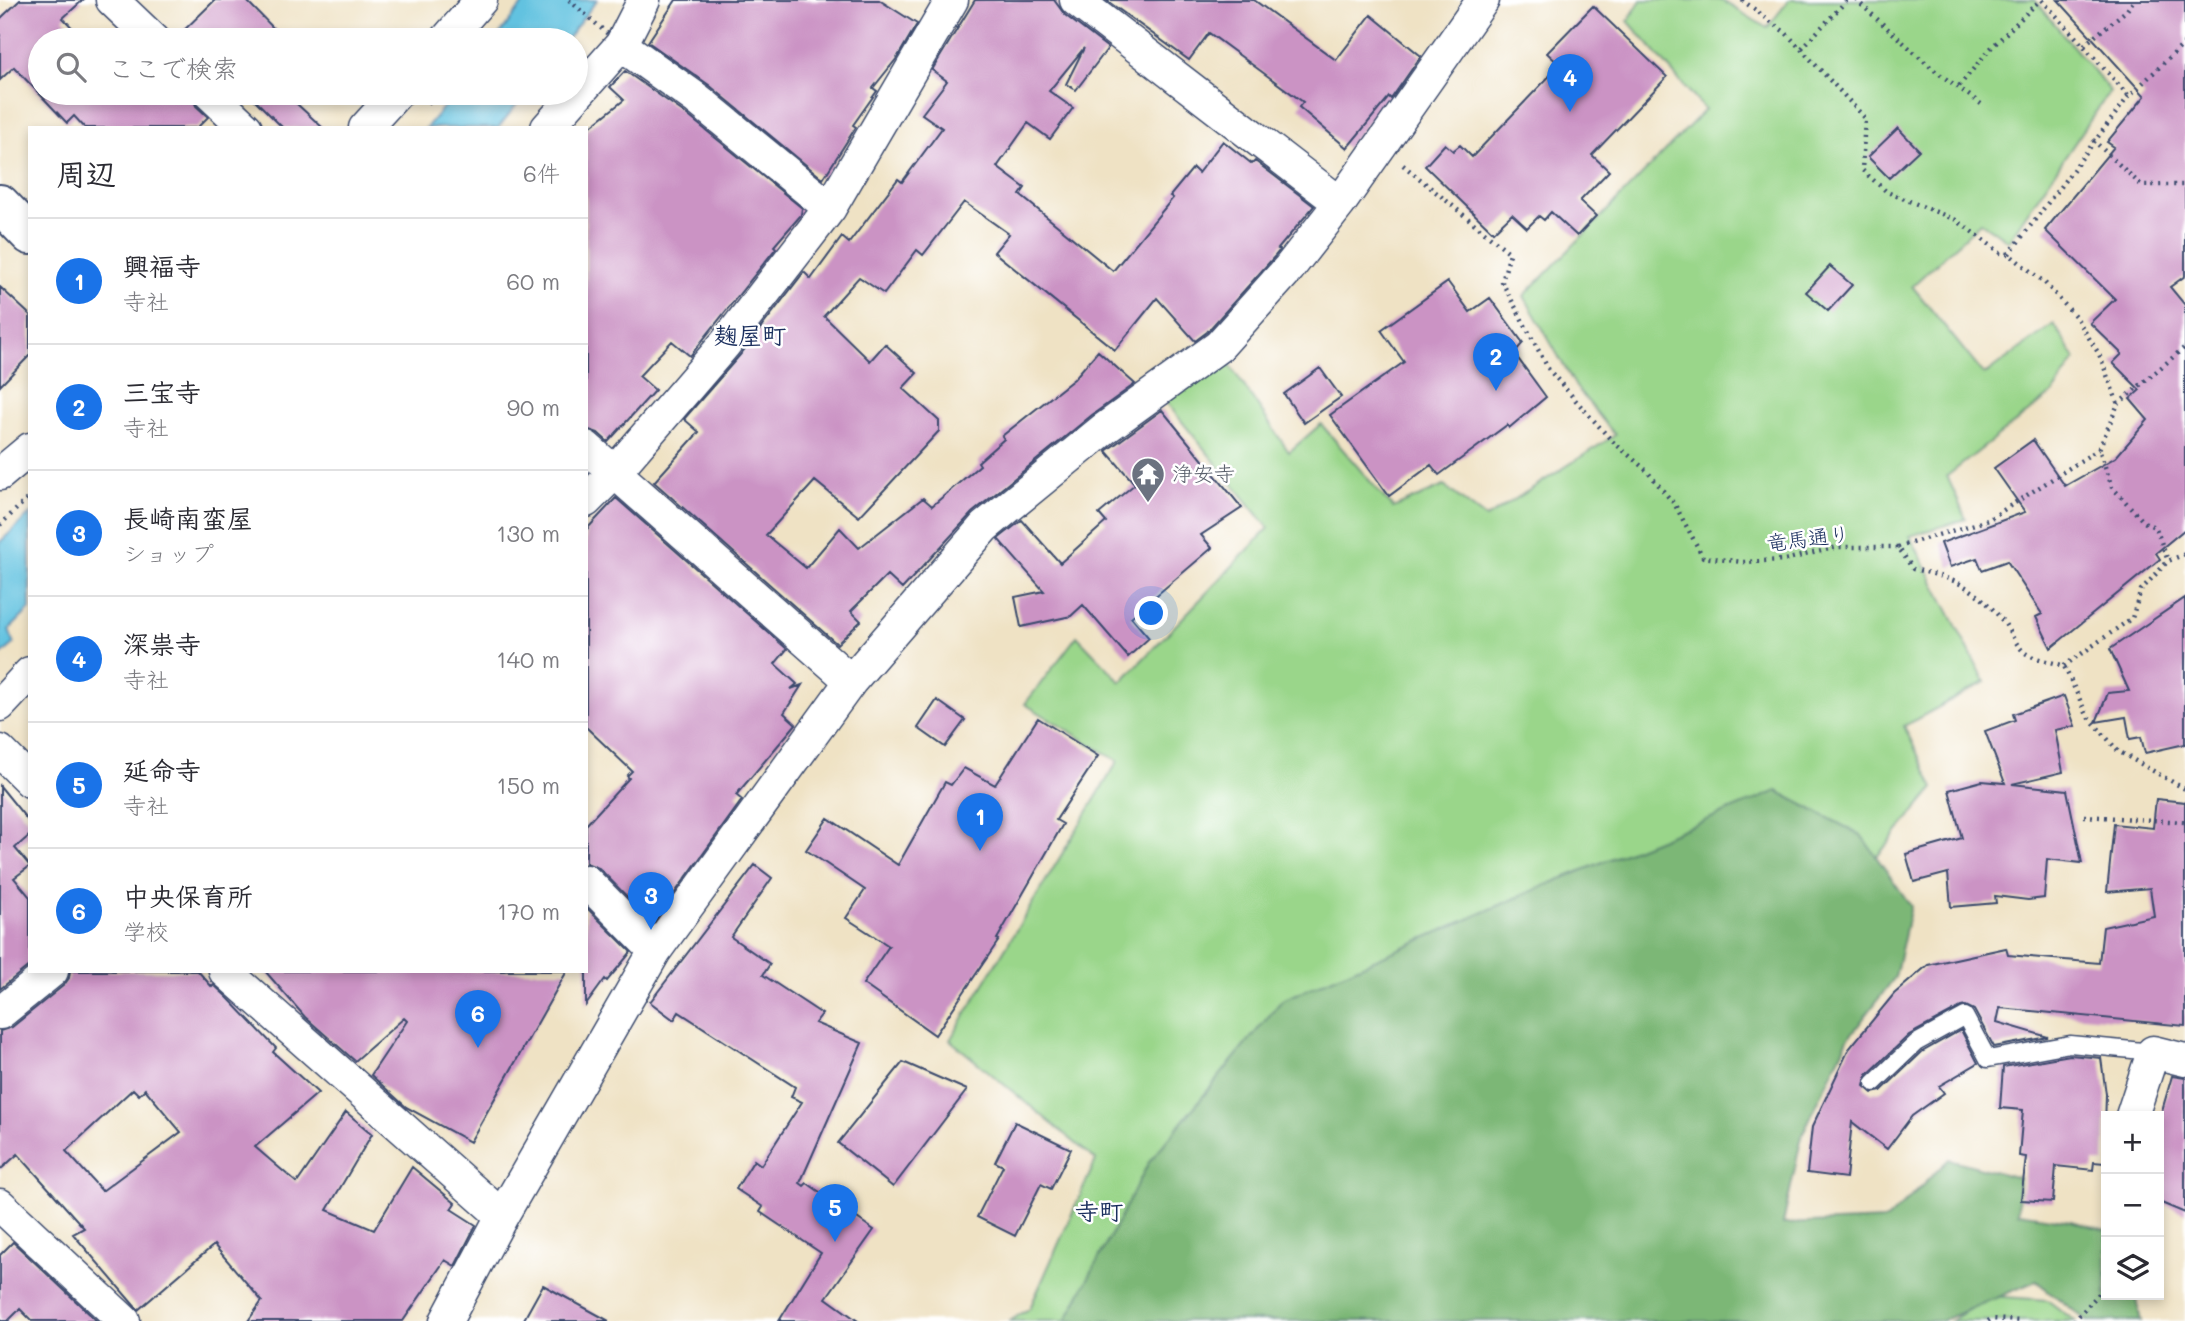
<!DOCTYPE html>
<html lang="ja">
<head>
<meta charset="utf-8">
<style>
  body { margin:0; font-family:Mali,"Klee One",sans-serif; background:#f7f7f7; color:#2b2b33 }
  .controls { position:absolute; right:21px; bottom:21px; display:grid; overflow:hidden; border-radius:0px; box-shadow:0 4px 10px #0003 }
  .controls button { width:63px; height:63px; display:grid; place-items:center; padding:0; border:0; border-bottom:2px solid #e1e1e2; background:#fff; color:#2b2b33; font:35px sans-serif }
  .you { position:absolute; left:1152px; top:614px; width:24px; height:24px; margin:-18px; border:5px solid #fff; border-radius:50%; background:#1a73e8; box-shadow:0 0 0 10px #1a73e833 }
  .badge { display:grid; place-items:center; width:46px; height:46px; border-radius:50%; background:#1a73e8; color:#fff; font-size:23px; font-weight:700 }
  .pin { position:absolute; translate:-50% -58px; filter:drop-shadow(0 2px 4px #0008) }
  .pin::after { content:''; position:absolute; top:37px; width:24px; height:21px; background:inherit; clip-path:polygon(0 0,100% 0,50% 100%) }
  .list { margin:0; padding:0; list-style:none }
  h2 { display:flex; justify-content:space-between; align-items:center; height:91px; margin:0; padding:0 28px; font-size:30px }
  h2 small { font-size:23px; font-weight:400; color:#7c7c81 }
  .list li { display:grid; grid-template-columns:46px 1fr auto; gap:21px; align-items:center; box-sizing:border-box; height:126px; padding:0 28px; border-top:2px solid #e1e1e2 }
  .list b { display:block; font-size:26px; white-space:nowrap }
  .list p { margin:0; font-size:23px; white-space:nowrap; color:#7c7c81 }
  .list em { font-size:23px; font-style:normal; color:#7c7c81 }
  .icon { flex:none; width:38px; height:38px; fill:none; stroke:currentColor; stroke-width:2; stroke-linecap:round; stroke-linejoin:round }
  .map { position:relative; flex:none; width:2185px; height:1321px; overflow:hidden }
  .search { position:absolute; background:#fff; box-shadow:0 4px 10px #0003; left:28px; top:28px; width:560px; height:77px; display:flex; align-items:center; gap:18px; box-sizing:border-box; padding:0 24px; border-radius:38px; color:#7c7c81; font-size:26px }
  .panel { position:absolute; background:#fff; box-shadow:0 4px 10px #0003; left:28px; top:126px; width:560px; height:847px; border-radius:0px }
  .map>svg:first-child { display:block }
  .green { fill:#9ad68a; stroke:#5a8274; stroke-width:2 }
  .forest { fill:#7bb776; stroke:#4b736a; stroke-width:2 }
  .water { fill:#62c2e0; stroke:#3e789f; stroke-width:2 }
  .building { fill:#cb93c4; fill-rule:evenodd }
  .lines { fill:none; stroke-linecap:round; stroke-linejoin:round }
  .service-casing { stroke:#3b4a6d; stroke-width:19 }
  .minor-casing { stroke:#3b4a6d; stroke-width:35 }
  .tertiary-casing { stroke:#3b4a6d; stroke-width:42 }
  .path { stroke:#3b4a6d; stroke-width:4.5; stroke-dasharray:2 5; stroke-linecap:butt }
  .service { stroke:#fff; stroke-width:16 }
  .minor { stroke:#fff; stroke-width:32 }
  .tertiary { stroke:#fff; stroke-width:38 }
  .path-bridge { stroke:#3b4a6d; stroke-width:4.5; stroke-dasharray:2 5; stroke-linecap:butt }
  .labels { text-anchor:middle; stroke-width:5; stroke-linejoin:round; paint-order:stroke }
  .worship-label { font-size:21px; fill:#5b616d; stroke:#fff; text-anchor:start }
  .street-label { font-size:21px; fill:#1b2f5e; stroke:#fff }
  .quarter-label { font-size:24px; font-weight:bold; fill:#1b2f5e; stroke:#fff }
</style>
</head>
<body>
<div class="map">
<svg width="2185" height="1321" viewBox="0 0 2185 1321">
  <rect width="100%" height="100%" fill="#fff"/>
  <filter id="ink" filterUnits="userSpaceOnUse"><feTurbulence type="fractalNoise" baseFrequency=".0143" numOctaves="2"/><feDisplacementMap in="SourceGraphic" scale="14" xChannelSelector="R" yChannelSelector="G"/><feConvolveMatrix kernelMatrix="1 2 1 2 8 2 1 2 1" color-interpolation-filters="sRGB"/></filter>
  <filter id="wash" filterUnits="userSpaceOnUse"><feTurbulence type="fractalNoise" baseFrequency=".00686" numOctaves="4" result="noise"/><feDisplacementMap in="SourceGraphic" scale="28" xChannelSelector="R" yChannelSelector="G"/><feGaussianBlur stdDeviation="1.57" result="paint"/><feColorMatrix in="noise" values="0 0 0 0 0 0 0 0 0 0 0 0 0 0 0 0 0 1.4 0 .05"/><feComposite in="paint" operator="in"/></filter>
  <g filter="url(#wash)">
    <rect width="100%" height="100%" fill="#efe2c4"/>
    <path class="green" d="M1641,0H1721L1767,28L1789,0H2035L2110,91L2008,241L1981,222L1912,286L1984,375L2054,324L2075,359L2053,393L1947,476L1966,519L1910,536L1985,682L1904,726L1934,788L1627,1157L1325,1321H1010L1030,1308L1096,1160L950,1040L1118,761L1025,704L1077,636L1121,682L1269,528L1165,401L1223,355L1289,452L1321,424L1393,508L1444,486L1486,518L1615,435L1576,387L1524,296L1705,110L1628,21Z
      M1990,1296L2047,1300L2075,1321H1951Z"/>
    <path class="forest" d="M1777,791L1861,835L1911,906L1895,977L1848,1039L1802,1135L1783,1224L1887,1220L1949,1159L2019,1178L2018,1213L2071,1221L2106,1230V1295H2135L2141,1321H2087L2036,1281L1941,1321H1066L1149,1162L1282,1000L1539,888Z"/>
    <path class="water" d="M526,0H597L566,40H495Z
      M455,93H526L498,128H426Z
      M30,514V609L9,630L14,644L0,656V542Z"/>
    <g id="blocks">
      <path class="building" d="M20,0H83L63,18L84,40H40V93H191L196,106L208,117L197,128H85L74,116L67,123L14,67L0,80V19Z
        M215,0H246L285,40H174Z
        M676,0H879L917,24L897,58L873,88L877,91L853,125L856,127L823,179L709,85L648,42Z
        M975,0H1054L1065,15L1108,48L1076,90L1066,84L1084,48L1049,91L1073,108L1050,139L1028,123L997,167L1025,188L1020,195L1113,271L1173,198L1170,196L1193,168L1198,173L1223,141L1252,164L1255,161L1314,206L1278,249L1280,250L1275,256L1207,332L1195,341L1157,298L1115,350L994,252L1009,234L964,202L923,255L917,250L884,294L859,277L824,316L870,361L885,344L917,373L903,388L939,421V431L859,517L815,481L766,535L806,568L840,528L859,548L923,498L932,506L980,465L978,462L1004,439L1002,436L1074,379L1098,351L1135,384L1092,415L972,513L902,589L887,575L851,611L861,621L837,644L654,482L699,432L684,419L740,355L804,272L811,279L842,237L849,243L898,179L902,182L942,128L922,114L947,81L932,70Z
        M1106,0H1254L1336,60L1371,15L1421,56L1391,99L1389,97L1347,148L1299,107L1303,102L1209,33L1189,60Z
        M2058,0H2185V276L2170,287L2185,305V529L2156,553L2160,559L2051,648L2036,617L2042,614L2007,561L1982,570L1977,558L1950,567L1941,543L2025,512L1994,468L2033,440L2065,486L2116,457L2148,420L2130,399L2140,390L2113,363L2122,354L2090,323L2115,299L2045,230L2114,147L2107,142L2145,96Z
        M1593,6L1667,77L1592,155L1609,171L1580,201L1596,216L1577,236L1551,212L1544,220L1539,216L1527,228L1512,214L1493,232L1425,166L1445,144L1453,151L1460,145L1472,157L1560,65L1547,53Z
        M625,71L686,114L802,208L801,215L774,246L776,248L690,356L672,341L639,376L655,390L608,442L598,433L586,429V130L624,100L610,87Z
        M248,93H285L323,128H283Z
        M1898,128L1919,150L1889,178L1868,157Z
        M1830,266L1852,285L1828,311L1806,292Z
        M1448,282L1470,312L1490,298L1523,343L1514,353L1546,397L1509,428L1507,425L1439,475L1431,465L1389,496L1330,415L1404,362L1381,330Z
        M0,287L30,315V355L0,386Z
        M1320,368L1341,397L1304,423L1284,394Z
        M1162,410L1242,508L1201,535L1212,548L1131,617L1149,638L1128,657L1083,605L1071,616L1021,627L1015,597L1044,591L998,539L1022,520L1060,563L1106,522L1099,514L1135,484L1106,451Z
        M616,498L787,649L775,664L797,684L791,689L802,685L784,713L796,724L736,795L742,800L653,923L599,868L586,863V825L629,778L627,776L632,771L586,727V530Z
        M2185,598V744L2145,753L2141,737L2130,739L2126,717L2096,722L2108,693L2129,691L2110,649Z
        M2064,696L2075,726L2055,730L2063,772L2012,784L2067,790L2082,863L2047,859L2044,898L2028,900L1995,896L1996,903L1951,907L1948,873L1914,882L1906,854L1962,838L1949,790L1982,781L2005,783L1985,731L2015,720L2013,714Z
        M937,700L965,720L945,747L918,728Z
        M1038,718L1098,756L1056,820L1063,824L997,939L999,940L935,1035L863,984L889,946L846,918L865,890L806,850L828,818L898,865L945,782L951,785L964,768L995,785Z
        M0,786L30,823V835L15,848L30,866L14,878L30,897V965L0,989Z
        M2156,799L2185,802V1026L2000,1008L1997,1022L2048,1037L1994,1047L1974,1010L1966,1006L1961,1007L1909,1035L1867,1075L1864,1086L1872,1093L1881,1091L1922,1052L1961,1030L1978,1063L1939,1086L1944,1093L1912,1116L1887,1149L1852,1122L1846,1178L1807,1173L1812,1127L1849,1049L1894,994L1928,965L2006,948L2008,955L2099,963L2103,927L2154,916L2150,888L2107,892L2114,824L2153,828Z
        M755,865L772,878L731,937L770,964L763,975L822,1014L815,1023L862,1043L800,1183L804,1186L807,1183L874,1230L826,1298L858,1321H779L821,1253L760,1212L763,1207L736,1189L754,1160L761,1165L802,1102L791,1097L795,1087L679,1012L674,1020L650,1002Z
        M586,907L631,952L607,981L605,979L586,1005Z
        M70,971H198L212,987L214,985L227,997L276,1048L273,1052L318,1093L255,1147L297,1183L346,1112L372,1134L327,1210L374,1230L412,1167L455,1203L451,1209L476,1225L455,1266L445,1260L403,1321H248L262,1301L214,1245L138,1310L73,1234L84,1228L18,1154L0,1170V1031L12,1027L64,985L69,978ZM133,1089L139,1095L145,1089L181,1132L102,1191L66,1151Z
        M265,971H567L470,1142L406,1107L371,1075L407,1021L404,1018L355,1061L305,1017Z
        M2070,1055L2101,1058L2106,1094L2104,1163L2094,1162L2093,1170L2056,1166L2053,1202L2021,1200L2026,1157L2019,1156L2023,1110L2000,1108L2003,1067Z
        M903,1062L967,1090L893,1187L838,1143Z
        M2172,1076L2185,1078V1213L2159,1202V1121Z
        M1015,1122L1071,1149L1051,1189L1041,1184L1015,1236L977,1217L1003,1166L995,1162Z
        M13,1242L97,1321H32L20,1309L8,1321H0V1255Z
        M543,1285L609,1321H523Z"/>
    </g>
  </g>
  <g filter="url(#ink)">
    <use href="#blocks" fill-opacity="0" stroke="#3b4a6d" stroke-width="2"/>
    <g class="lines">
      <g class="service-casing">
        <path id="service" d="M1874,1083L1916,1043L1965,1016L1988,1059L2070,1044L2153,1052"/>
      </g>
      <g class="minor-casing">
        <path id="minor" d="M112,0L154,40
          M1076,0L1340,203
          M446,40L481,0
          M621,45L697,99L830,208
          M209,93L246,128
          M365,128L397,93
          M547,128L621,45L644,0
          M586,447L851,681
          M0,474L30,449
          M586,501L614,473L725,344L830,208L952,0
          M0,705L30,673
          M0,751L30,781
          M586,881L655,951
          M225,971L502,1216
          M0,1013L52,971
          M2132,1116L2153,1052L2185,1060
          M0,1205L124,1321
          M446,1321L502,1216L655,951L851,681L984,527L1104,429L1219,346L1289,268L1340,203L1483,0"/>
      </g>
      <g class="tertiary-casing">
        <path id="tertiary" d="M0,204L30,235"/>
      </g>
      <path class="path" d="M1742,0L1786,33L1865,118L1862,170L1887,192L1956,220L2001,253L2009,254L2045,283L2076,317L2099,354L2118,404L2099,449L2112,487L2144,522L2156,528L2168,561
        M1856,0L1934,70L1981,104
        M2042,0L2129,96
        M2084,45L2127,10L2134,0
        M1802,48L1847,0
        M1959,86L1989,50L2040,0
        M428,103L437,93
        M2093,140L2141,185H2185
        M1403,165L1510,253L1502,282L1549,370L1611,440L1646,470L1675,505L1703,557L1743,562L1784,560L1838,547H1898L1913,569C1956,579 1977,587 2005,624C2011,633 2018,649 2027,654C2038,660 2053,662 2064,666L2087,715L2118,751L2185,789
        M2009,254L2129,96L2185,43
        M2118,404L2185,347
        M0,525L30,496
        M1898,547L1988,520L2099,449
        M2064,666L2132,618L2141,590L2168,561L2185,554
        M2084,816L2185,822
        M1988,1321L1991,1319L2021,1321
        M2074,1321L2106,1286"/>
      <use href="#service" class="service"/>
      <use href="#minor" class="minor"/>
      <use href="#tertiary" class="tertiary"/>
      <path class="path-bridge" d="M569,0L610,36"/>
    </g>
  </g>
  <defs>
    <g id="temple-pin" transform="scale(1.75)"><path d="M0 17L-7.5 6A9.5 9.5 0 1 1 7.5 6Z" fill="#6b7280" stroke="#fff"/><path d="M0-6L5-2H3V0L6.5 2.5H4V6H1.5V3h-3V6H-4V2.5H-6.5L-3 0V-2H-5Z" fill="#fff"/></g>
  </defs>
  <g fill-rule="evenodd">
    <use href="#temple-pin" x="1148" y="474"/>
  </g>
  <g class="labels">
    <g class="worship-label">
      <text x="1172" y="481">浄安寺</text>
    </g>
    <g class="street-label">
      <text transform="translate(1808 539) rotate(-7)" y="7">竜馬通り</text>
    </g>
    <g class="quarter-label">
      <text x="750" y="344">麹屋町</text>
      <text x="1099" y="1220">寺町</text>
    </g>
  </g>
</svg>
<div class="controls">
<button>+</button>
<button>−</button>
<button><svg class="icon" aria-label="layers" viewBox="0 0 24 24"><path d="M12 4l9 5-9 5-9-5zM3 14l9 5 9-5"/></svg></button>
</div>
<div class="you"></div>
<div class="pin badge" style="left:980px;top:851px">1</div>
<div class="pin badge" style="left:1496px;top:391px">2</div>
<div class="pin badge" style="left:651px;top:930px">3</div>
<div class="pin badge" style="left:1570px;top:112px">4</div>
<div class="pin badge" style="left:835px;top:1242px">5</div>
<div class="pin badge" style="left:478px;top:1048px">6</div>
<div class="search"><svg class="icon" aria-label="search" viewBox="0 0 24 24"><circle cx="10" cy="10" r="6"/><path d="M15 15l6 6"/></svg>ここで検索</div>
<section class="panel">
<h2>周辺<small>6件</small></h2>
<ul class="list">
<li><span class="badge">1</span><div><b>興福寺</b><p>寺社</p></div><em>60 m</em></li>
<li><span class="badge">2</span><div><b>三宝寺</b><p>寺社</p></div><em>90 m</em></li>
<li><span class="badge">3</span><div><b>長崎南蛮屋</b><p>ショップ</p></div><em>130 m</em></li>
<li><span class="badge">4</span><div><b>深祟寺</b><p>寺社</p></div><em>140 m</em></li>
<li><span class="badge">5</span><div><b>延命寺</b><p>寺社</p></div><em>150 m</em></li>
<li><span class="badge">6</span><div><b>中央保育所</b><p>学校</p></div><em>170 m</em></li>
</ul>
</section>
</div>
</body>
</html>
